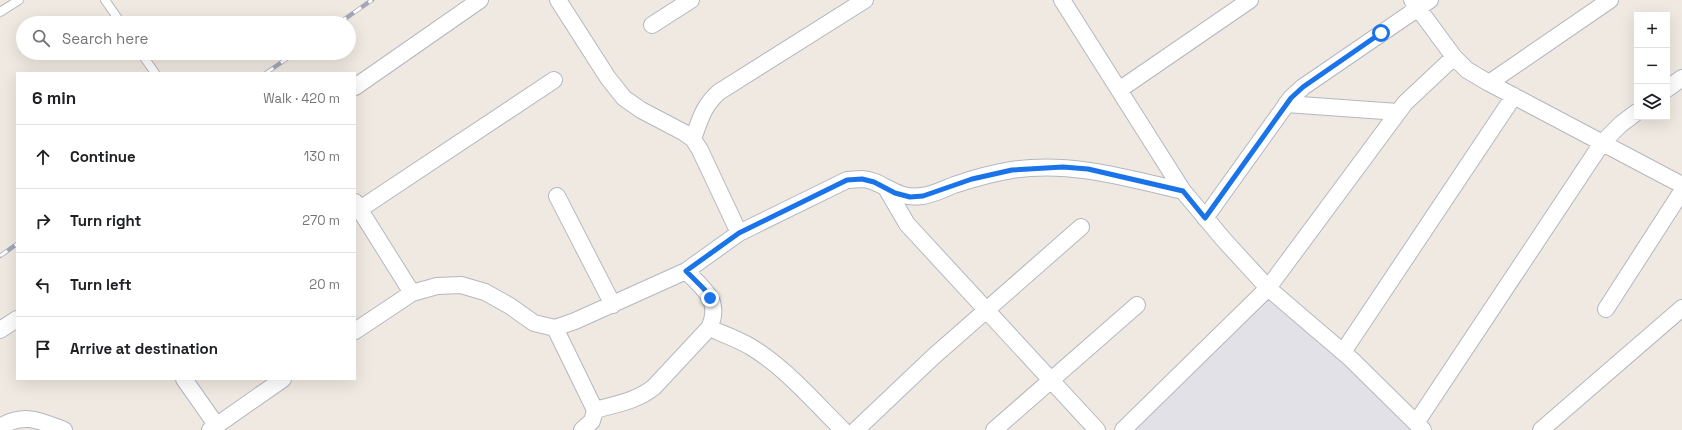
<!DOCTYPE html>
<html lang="en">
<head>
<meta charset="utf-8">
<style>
  body { margin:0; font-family:"Space Grotesk",sans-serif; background:#f2f2f2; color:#202124 }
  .controls { position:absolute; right:12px; top:12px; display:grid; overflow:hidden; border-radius:0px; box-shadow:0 4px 16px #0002 }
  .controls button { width:36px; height:36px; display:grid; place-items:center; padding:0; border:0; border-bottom:1px solid #e0e0e0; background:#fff; color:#202124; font:20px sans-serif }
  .stop { position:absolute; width:12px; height:12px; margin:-9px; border:3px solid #1a73e8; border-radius:50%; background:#fff }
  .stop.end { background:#1a73e8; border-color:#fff; box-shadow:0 1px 4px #0008 }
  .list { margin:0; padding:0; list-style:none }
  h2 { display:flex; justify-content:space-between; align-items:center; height:52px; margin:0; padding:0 16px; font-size:17px }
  h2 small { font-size:13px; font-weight:400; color:#757577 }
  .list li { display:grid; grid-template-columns:26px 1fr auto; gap:12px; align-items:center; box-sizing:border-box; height:64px; padding:0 16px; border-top:1px solid #e0e0e0 }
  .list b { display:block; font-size:15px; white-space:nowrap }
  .list em { font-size:13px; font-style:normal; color:#757577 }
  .icon { flex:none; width:22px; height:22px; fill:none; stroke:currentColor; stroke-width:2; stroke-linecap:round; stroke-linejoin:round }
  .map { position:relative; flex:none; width:1682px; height:430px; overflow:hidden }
  .search { position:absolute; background:#fff; box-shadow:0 4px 16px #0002; left:16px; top:16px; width:340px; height:44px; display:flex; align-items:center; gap:10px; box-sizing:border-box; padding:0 14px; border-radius:22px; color:#757577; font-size:15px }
  .panel { position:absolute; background:#fff; box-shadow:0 4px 16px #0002; left:16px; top:72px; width:340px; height:308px; border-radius:0px }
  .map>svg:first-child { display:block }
  .industrial { fill:#e3e1e8 }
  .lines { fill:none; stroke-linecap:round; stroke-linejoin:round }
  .lane-casing { stroke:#b4b7c1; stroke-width:10 }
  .street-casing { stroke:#b4b7c1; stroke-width:18 }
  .lane { stroke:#fff; stroke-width:8 }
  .street { stroke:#fff; stroke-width:16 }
  .rail-casing { stroke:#a3a6b8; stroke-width:4.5 }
  .rail { stroke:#fff; stroke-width:3; stroke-dasharray:9; stroke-linecap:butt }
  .route { stroke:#1a73e8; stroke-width:5 }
</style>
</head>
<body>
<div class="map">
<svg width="1682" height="430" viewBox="0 0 1682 430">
  <rect width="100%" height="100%" fill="#efe9e1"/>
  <path class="industrial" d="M1278,287L1421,430H1129Z"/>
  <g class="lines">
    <g class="lane-casing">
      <path id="lane" d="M105,0L121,23
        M0,12L19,0
        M141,53L155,73"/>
    </g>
    <g class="street-casing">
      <path id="street" d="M558,0L608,78L624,98L641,110L683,132L693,139L700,150L739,233
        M1062,0L1183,191L1224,240L1268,288L1351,359L1423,430
        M1412,0L1454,57L1467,70L1489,83L1682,185
        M652,25L691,0
        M1489,83L1610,0
        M355,87L480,0
        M1667,89L1682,78
        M1119,90L1250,0
        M1286,104L1398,112
        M693,139C700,120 703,106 719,92L865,0
        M886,188L907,224L1097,430
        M557,196L613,305
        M355,202L412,293
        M360,209L554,80
        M1205,218L1291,98L1303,87L1430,0
        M1606,309L1682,191
        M555,328L595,410L592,421L582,430
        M709,328C723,334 738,339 751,347C786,368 814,402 843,430
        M0,330L17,319
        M355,331L412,293L437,286L461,285L485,292L510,306L534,323L555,328L575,321L686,271L739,233L847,180C852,180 857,179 862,179C883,180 895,200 922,196C932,195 944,189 954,185C972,179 992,173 1012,170C1070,161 1127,178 1183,191
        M1343,352L1514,96
        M184,379L217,426
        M595,410C616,404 637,401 654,387L709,328C722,301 704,289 686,271
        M1416,423L1602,143L1621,124L1637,112
        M0,427C24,412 40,421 64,430
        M210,430L283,379
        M856,430L933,357L1081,227
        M994,430L1137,305
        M1123,430L1268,288L1405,103L1454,57
        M1541,430L1682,308"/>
    </g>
    <use href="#lane" class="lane"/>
    <use href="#street" class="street"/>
    <g class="rail-casing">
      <path id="rail" d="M339,23L372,0
        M266,73L295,53
        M0,256L17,244"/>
    </g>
    <use href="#rail" class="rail"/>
  </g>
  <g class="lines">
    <path class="route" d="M710,298L704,289L686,271L739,233L847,180L862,179L874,182L895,193L910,197L923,196L972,179L1012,170L1063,167L1088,169L1183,191L1205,218L1291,98L1303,87L1381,33"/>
  </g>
</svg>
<div class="controls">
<button>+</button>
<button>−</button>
<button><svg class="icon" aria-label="layers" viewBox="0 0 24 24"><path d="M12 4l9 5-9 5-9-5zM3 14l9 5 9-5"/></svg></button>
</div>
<div class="stop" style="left:1381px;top:33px"></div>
<div class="stop end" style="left:710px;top:298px"></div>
<div class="search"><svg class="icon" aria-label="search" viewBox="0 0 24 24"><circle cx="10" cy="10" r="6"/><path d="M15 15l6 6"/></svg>Search here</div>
<section class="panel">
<h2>6 min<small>Walk · 420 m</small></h2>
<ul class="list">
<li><svg class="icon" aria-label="ahead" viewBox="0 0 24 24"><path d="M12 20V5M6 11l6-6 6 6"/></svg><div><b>Continue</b></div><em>130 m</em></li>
<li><svg class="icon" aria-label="right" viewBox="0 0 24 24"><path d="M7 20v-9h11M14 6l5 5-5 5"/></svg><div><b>Turn right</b></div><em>270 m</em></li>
<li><svg class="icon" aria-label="left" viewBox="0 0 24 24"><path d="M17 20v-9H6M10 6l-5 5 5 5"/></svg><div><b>Turn left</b></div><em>20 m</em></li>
<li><svg class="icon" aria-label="arrive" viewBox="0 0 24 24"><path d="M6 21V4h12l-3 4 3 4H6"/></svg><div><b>Arrive at destination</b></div></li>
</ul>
</section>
</div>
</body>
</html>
